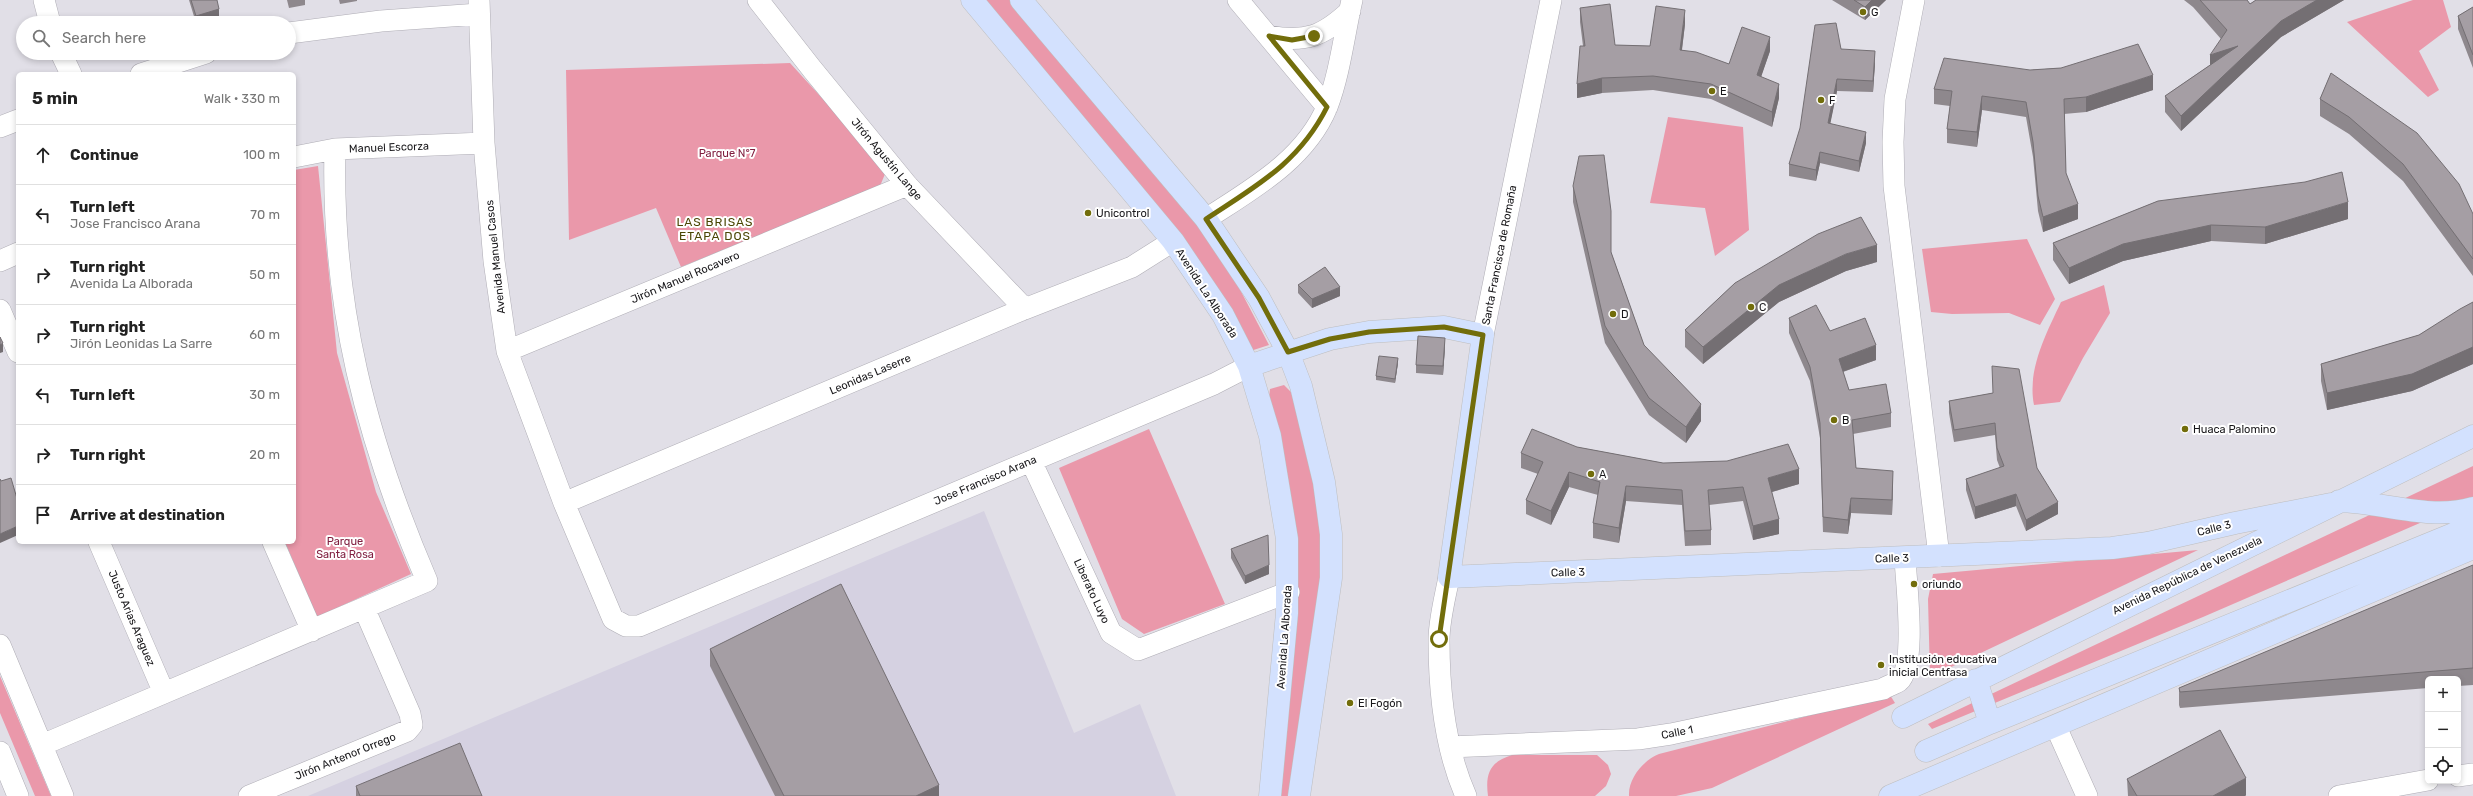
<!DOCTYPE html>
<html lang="en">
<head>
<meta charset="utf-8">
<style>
  body { margin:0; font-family:Rubik,sans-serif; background:#f6f6f6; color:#222 }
  .controls { position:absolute; right:12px; bottom:12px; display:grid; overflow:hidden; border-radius:6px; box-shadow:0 2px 6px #0003 }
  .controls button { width:36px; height:36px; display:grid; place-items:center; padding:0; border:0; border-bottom:1px solid #e0e0e0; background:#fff; color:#222; font:20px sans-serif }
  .stop { position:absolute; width:12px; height:12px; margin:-9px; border:3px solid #726d0b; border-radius:50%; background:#fff }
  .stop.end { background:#726d0b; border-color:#fff; box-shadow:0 1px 4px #0008 }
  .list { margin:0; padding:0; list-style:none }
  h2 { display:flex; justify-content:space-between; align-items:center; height:52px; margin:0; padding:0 16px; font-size:17px }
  h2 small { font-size:13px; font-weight:400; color:#767676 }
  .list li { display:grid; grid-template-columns:26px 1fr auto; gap:12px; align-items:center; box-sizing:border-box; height:60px; padding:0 16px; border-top:1px solid #e0e0e0 }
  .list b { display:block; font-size:15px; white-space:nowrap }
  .list p { margin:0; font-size:13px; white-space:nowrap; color:#767676 }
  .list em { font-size:13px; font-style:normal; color:#767676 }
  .icon { flex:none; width:22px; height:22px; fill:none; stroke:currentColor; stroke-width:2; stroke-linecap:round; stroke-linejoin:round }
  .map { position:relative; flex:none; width:2473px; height:796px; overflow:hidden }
  .search { position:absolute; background:#fff; box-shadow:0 2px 6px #0003; left:16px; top:16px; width:280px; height:44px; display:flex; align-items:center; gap:10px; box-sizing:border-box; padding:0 14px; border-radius:22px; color:#767676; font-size:15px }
  .panel { position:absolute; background:#fff; box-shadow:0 2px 6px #0003; left:16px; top:72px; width:280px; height:472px; border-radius:6px }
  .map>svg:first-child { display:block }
  .built { fill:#d5d1e1 }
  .green { fill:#ea98aa }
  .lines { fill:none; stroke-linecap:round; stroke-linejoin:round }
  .minor-casing { stroke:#afadb5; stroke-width:22 }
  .major-casing { stroke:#bebebf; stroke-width:23 }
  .minor { stroke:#fff; stroke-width:21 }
  .major { stroke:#d3e1fe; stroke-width:22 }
  .wall { fill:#8e888d }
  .shaded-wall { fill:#746f73 }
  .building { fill:#a59ea4; stroke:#746f73 }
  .route { stroke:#726d0b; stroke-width:5 }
  .poi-dot { fill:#726d0b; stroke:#fff; stroke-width:1.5 }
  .labels { text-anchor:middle; stroke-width:4; stroke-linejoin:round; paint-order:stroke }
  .poi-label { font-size:11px; fill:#18171a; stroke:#fff; text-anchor:start }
  .street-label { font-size:11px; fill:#18171a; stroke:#fff }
  .park-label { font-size:11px; fill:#811f40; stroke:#fff }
  .neighbourhood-label { font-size:12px; letter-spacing:1px; fill:#4a4604; stroke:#fff }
</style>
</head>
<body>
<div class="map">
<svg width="2473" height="796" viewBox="0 0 2473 796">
  <rect width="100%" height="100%" fill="#e1dfe7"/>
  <path class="built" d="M984,511L1074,733L1140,704L1176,796H308Z"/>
  <path class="green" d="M984,0H1011L1191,215L1223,257L1269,345L1241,354L1186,249Z
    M2413,0H2443L2451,27L2419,51L2439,90L2428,97L2347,22Z
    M790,63L883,165L885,174L880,186L681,267L656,208L569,240L566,70Z
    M1668,117L1743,127L1749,230L1715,256L1705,208L1650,203Z
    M318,166L337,353L376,492L411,574L317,617L285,542H294V170Z
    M2027,239L2055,299L2040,325L2009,313L1952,314L1931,312L1922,249Z
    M2104,285L2110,313L2083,358L2060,402L2034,405C2027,370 2046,334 2061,302Z
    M1284,385L1295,396L1309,457L1321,527L1322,584L1289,796H1281L1293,659L1268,406L1270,389Z
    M1149,429L1225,604L1144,634L1122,619L1059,468Z
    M2473,466V500L2203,617L1932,729L1928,724Z
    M2198,550L1930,677L1928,599L1933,574Z
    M0,676L51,796H35L0,713Z
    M1890,695L1895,703L1712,788L1676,796H1629C1628,778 1644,760 1659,754Z
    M1512,755H1597L1608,765L1611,774L1606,786L1595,796H1488C1485,773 1490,762 1512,755Z"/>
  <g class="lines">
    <g class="minor-casing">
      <path id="minor" d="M44,0L50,23
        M479,0L484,143L494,261L507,351L564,503L613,619L626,626H639L1214,384L1249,366
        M758,0L812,69L907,185L1025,309
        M1238,0L1327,107
        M1914,0L1895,99L1893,142L1894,186L1939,556
        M289,33L381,21L479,14
        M1269,36C1306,43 1323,36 1350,11
        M61,53L71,74
        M141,74L206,53
        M0,127L18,120
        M294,157L335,149L484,143
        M1206,219C1252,189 1305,160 1327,107C1340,73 1344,35 1352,0
        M0,261L18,253
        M0,310L18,352
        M1483,335L1551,0
        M507,351L907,185
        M1031,461L1111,633L1138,650L1289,592
        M564,503L1017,312L1132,267L1173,241
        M99,542L164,693
        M273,542L312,631
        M1449,577C1445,598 1439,620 1439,640C1439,692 1445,749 1466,796
        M0,645L63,796
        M2056,727L2087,796
        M42,745L427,581C366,439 331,305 335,149
        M1450,747L1638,739L1671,734L1883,689C1887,686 1895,684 1899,681C1917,665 1906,583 1905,558
        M0,752L18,796
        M2458,776L2473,774
        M249,796L407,731L412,725L410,714L364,608
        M2339,796L2428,780"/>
    </g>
    <g class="major-casing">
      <path id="major" d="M972,0L1173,241L1223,315L1249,366L1270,436L1287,539V613L1270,796
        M1021,0L1206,219L1259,298L1288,352L1301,386L1324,482L1331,534V578L1299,796
        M1249,366L1330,339L1369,332L1444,327L1483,335L1449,577L2112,548L2148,543L2235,523L2331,504
        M2339,501C2383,502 2430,521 2473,508
        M1976,680L1990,723
        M1903,717L2473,436
        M1926,751L1990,723L2473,526
        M1890,796L2473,548"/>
    </g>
    <use href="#minor" class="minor"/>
    <use href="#major" class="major"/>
  </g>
  <path class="wall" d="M189,0H217L219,17L202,23H196Z
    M287,0H305V5L289,8Z
    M339,0H357V1L340,4Z
    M1832,0H1886L1865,20Z
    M2184,0H2247L2250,4L2256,0H2344L2281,37L2181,131L2165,112V96L2210,65L2221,39L2193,7Z
    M2473,7V68L2458,29V16Z
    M1580,8L1615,45L1650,46L1685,24L1682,50L1729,64L1770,51L1761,76L1779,98L1772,127L1711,99L1653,90L1602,93L1577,98L1583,46L1580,22Z
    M1841,49L1875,63L1873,92L1837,91L1830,123L1866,143L1859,172L1820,163L1816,181L1789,176V164Z
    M2061,68L2153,90L2086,112L2064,114L2066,173L2078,219L2043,232L2038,211L2033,157L2026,117L1982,110L1977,147L1947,143V129L1950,106L1934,104V89L2030,70Z
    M2331,73L2473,214V276L2403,181L2349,134L2320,116V99Z
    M1573,186L1611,252L1644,345L1701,421L1686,443L1649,415L1605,343L1573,202Z
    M2158,201L2348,219L2265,244L2211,241L2123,261L2069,284L2053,260V243Z
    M1877,262L1846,271L1779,302L1703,364L1685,347V330L1735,283Z
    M1298,285L1340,296L1312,308L1298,293Z
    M2473,302V364L2412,391L2327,410L2321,381V364L2419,335Z
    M1789,318L1830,331L1876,360L1843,372L1849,390L1891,413V427L1853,434L1856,468L1893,485L1892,515L1851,513L1848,534L1823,532L1820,438L1810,381L1789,333Z
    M1445,347L1443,375L1416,373V365Z
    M1398,363L1395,383L1376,380V376Z
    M1993,393L2037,468L2058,514L2026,531L2016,506L1975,519L1966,490V479L2000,468L1997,460L1995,435L1954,442L1949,413V401Z
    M1577,447L1663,463L1799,484L1772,492L1779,534L1753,540L1743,501L1709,505L1711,530V545L1685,546L1682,505L1626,501L1619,543L1593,538V523L1598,495L1569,487L1551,525L1526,514V500L1538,474L1521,468V453Z
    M1231,549L1269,574L1245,584L1231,558Z
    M2473,565V685L2458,686V679H2428V688L2180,708L2179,705V688Z
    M710,649L939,796H775L710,666Z
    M2127,779L2246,795L2245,796H2128Z
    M356,786L482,796H356Z"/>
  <path class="shaded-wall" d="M1872,0H1886L1865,20V7Z
    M2317,0H2344L2281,37L2181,131V116L2281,21Z
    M219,9V17L202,23H196V16Z
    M1685,10V24L1680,64V50Z
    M1770,37V51L1757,89V75Z
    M2238,46L2210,71V55Z
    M1875,51V63L1873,92V81Z
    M2153,75V90L2086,112V97Z
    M1602,78V93L1577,98V84Z
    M1837,79V91L1828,135V123Z
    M1779,84V98L1772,127V112Z
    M1982,96V110L1977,147V132Z
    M1866,132V143L1859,172V161Z
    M1820,152V163L1816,181V170Z
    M2348,202V219L2265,244V227Z
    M2078,204V219L2043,232V217Z
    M2211,225V241L2123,261L2069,284V268L2123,244Z
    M1877,245V262L1846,271L1779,302L1703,364V347L1779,285L1846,254Z
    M1340,287V296L1312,308V299Z
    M1445,338V347L1443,375V366Z
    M3,343V352L0,353V345Z
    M1876,345V360L1839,373V359Z
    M2473,347V364L2412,391L2327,410V393Z
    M1398,358V363L1395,383V379Z
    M1701,404V421L1686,443V427Z
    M1799,469V484L1768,493V478Z
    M1893,471V485L1892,515V500Z
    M1569,472V487L1551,525V511Z
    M1626,486V501L1619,543V528Z
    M2016,494V506L1975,519V507Z
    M1851,498V513L1848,534V520Z
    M2058,502V514L2026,531V520Z
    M1779,519V534L1753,540V526Z
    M18,526V535L0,543V534Z
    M1269,565V574L1245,584V576Z
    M2246,778V795L2245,796H2213Z
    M939,785V796H916Z"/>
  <path class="building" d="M191,0H217L219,9L196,16Z
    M1854,0H1872L1865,7Z
    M2200,0H2247L2250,4L2256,0H2317L2281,21L2181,116L2165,96L2238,46L2210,55L2227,30Z
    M1610,4L1615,45L1650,46L1656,6L1685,10L1680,50L1696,52L1729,64L1742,27L1770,37L1757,75L1779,84L1772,112L1711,84L1653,76L1602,78L1577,84L1580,46H1585L1580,8Z
    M2473,7V55L2458,16Z
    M1836,23L1841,49L1875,51L1873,81L1837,79L1828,123L1866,132L1859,161L1820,152L1816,170L1789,164L1800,128L1815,25Z
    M2138,44L2153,75L2086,97L2064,99L2066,173L2078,204L2043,217L2038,196L2033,142L2026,102L1982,96L1977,132L1947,129L1952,91L1934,89L1944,58L2030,70L2061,68Z
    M2331,73L2417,133L2459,184L2473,214V259L2403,164L2349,117L2320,99Z
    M1604,155L1611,211V252L1644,345L1701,404L1686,427L1649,398L1605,326L1573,186L1579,156Z
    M2342,172L2348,202L2265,227L2211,225L2123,244L2069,268L2053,243L2158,201L2305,182Z
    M1861,217L1877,245L1846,254L1779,285L1703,347L1685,330L1735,283L1818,234Z
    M1325,267L1340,287L1312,299L1298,285Z
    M2473,302V347L2412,374L2327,393L2321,364L2419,335L2460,309Z
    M1816,305L1830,331L1865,318L1876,345L1839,359L1849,390L1886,384L1891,413L1852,420L1856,468L1893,471L1892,500L1851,498L1848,520L1823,517L1820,423L1810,367L1789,318Z
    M1418,336L1445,338L1443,366L1416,365Z
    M0,337L3,343L0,345Z
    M1379,356L1398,358L1395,379L1376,376Z
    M1992,366L2019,369L2037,468L2058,502L2026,520L2016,494L1975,507L1966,479L2004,466L1997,448L1995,423L1954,430L1949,401L1993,393Z
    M1532,429L1577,447L1663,463L1727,461L1788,444L1799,469L1768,478L1779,519L1753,526L1743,487L1708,490L1711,530L1685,531L1682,490L1626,486L1619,528L1593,523L1600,482L1569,472L1551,511L1526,500L1543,462L1521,453Z
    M11,478L18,502V526L0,534V479L1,481Z
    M1268,535L1269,565L1245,576L1231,549Z
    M2473,565V668L2180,692L2179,688Z
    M841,584L939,785L916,796H784L710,649Z
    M2220,730L2246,778L2213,796H2137L2127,779Z
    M460,743L482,796H360L356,786Z"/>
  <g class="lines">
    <path class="route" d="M1314,36L1292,40L1269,36L1327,107C1299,163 1256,186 1206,219L1259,298L1288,352L1330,339L1369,332L1444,327L1483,335L1439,639"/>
  </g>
  <g class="poi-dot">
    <circle cx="1863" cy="12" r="4"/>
    <circle cx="1712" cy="91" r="4"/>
    <circle cx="1821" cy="100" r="4"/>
    <circle cx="1088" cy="213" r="4"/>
    <circle cx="1751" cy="307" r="4"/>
    <circle cx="1613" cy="314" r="4"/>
    <circle cx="1834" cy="420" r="4"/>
    <circle cx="2185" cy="429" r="4"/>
    <circle cx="1591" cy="474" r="4"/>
    <circle cx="1914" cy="584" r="4"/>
    <circle cx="1881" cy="665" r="4"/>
    <circle cx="1350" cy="703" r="4"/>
  </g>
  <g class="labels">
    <g class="poi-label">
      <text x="1871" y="16">G</text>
      <text x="1720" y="95">E</text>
      <text x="1829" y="104">F</text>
      <text x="1096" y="217">Unicontrol</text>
      <text x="1759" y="311">C</text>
      <text x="1621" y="318">D</text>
      <text x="1842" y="424">B</text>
      <text x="2193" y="433">Huaca Palomino</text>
      <text x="1599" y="478">A</text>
      <text x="1922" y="588">oriundo</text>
      <text x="1889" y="663">Institución educativa<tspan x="1889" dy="13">inicial Centfasa</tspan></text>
      <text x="1358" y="707">El Fogón</text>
    </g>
    <g class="street-label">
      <text transform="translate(389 147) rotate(-2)" y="4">Manuel Escorza</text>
      <text transform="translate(887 159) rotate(50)" y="4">Jirón Agustín Lange</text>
      <text transform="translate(1499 255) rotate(-79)" y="4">Santa Francisca de Romaña</text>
      <text transform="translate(495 257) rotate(-96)" y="4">Avenida Manuel Casos</text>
      <text transform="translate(685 277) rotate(-23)" y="4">Jirón Manuel Rocavero</text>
      <text transform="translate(1207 293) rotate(57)" y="4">Avenida La Alborada</text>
      <text transform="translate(870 374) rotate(-23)" y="4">Leonidas Laserre</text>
      <text transform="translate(985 480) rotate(-23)" y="4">Jose Francisco Arana</text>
      <text transform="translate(2214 528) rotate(-14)" y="4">Calle 3</text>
      <text transform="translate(1892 558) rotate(-2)" y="4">Calle 3</text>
      <text transform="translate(1568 572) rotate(-2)" y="4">Calle 3</text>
      <text transform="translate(2187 575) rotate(-26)" y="4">Avenida República de Venezuela</text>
      <text transform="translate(1092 591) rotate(65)" y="4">Liberato Luyo</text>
      <text transform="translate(132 618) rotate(67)" y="4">Justo Arias Araguez</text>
      <text transform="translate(1284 637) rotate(-86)" y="4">Avenida La Alborada</text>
      <text transform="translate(1677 732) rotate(-11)" y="4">Calle 1</text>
      <text transform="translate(345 756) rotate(-22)" y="4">Jirón Antenor Orrego</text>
    </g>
    <g class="park-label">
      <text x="727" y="157">Parque N°7</text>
      <text x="345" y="545">Parque<tspan x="345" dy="13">Santa Rosa</tspan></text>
    </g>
    <g class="neighbourhood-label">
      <text x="715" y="226">LAS BRISAS<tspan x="715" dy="14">ETAPA DOS</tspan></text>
    </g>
  </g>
</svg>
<div class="controls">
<button>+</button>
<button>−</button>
<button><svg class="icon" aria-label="locate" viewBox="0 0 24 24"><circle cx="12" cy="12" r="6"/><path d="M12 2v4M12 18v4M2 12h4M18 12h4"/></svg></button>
</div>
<div class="stop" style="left:1439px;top:639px"></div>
<div class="stop end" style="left:1314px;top:36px"></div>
<div class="search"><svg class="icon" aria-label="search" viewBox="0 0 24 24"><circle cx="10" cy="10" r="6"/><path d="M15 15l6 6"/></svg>Search here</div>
<section class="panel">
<h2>5 min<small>Walk · 330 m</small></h2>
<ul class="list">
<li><svg class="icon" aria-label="ahead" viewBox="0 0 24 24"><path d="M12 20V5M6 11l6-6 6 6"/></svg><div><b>Continue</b></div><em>100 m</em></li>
<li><svg class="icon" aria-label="left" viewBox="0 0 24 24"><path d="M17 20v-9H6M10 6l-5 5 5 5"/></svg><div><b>Turn left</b><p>Jose Francisco Arana</p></div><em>70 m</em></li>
<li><svg class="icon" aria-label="right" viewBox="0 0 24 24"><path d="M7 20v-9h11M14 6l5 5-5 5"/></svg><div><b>Turn right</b><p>Avenida La Alborada</p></div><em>50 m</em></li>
<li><svg class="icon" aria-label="right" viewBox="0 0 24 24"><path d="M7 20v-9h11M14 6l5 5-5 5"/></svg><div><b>Turn right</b><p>Jirón Leonidas La Sarre</p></div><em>60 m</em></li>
<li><svg class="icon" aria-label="left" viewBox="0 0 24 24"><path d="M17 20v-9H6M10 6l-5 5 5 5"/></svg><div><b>Turn left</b></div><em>30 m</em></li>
<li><svg class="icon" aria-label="right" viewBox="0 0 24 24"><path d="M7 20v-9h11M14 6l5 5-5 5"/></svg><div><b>Turn right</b></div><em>20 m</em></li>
<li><svg class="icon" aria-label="arrive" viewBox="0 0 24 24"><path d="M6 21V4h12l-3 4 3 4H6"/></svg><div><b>Arrive at destination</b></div></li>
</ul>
</section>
</div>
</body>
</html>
